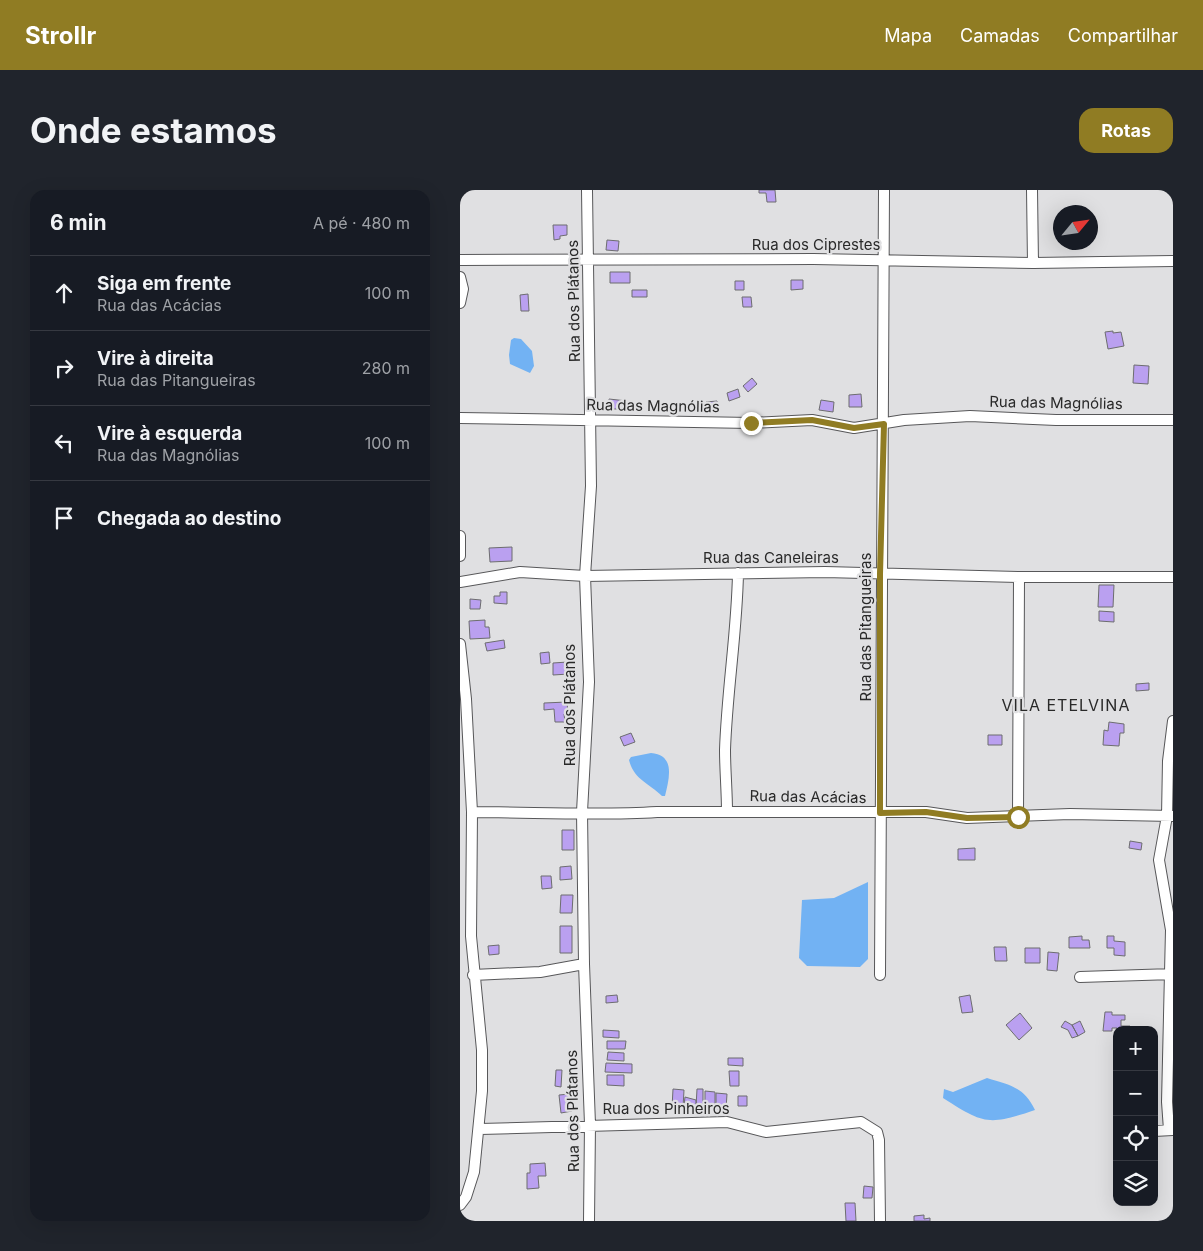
<!DOCTYPE html>
<html lang="pt">
<head>
<meta charset="utf-8">
<style>
  body { margin:0; font-family:Inter,sans-serif; background:#20242c; color:#f1f3f6 }
  .controls { position:absolute; right:15px; bottom:15px; display:grid; overflow:hidden; border-radius:10px; box-shadow:0 5px 20px #0002 }
  .controls button { width:45px; height:45px; display:grid; place-items:center; padding:0; border:0; border-bottom:1px solid #363941; background:#171b24; color:#f1f3f6; font:25px sans-serif }
  .compass { position:absolute; left:593px; top:15px; width:45px; height:45px; border-radius:50%; background:#171b24; box-shadow:0 5px 20px #0002; rotate:61deg }
  .stop { position:absolute; width:15px; height:15px; margin:-11px; border:4px solid #907c23; border-radius:50%; background:#fff }
  .stop.end { background:#907c23; border-color:#fff; box-shadow:0 1px 5px #0008 }
  .list { margin:0; padding:0; list-style:none }
  h2 { display:flex; justify-content:space-between; align-items:center; height:65px; margin:0; padding:0 20px; font-size:21px }
  h2 small { font-size:16px; font-weight:400; color:#9ea1a6 }
  .list li { display:grid; grid-template-columns:32px 1fr auto; gap:15px; align-items:center; box-sizing:border-box; height:75px; padding:0 20px; border-top:1px solid #363941 }
  .list b { display:block; font-size:19px; white-space:nowrap }
  .list p { margin:0; font-size:16px; white-space:nowrap; color:#9ea1a6 }
  .list em { font-size:16px; font-style:normal; color:#9ea1a6 }
  .icon { flex:none; width:28px; height:28px; fill:none; stroke:currentColor; stroke-width:2; stroke-linecap:round; stroke-linejoin:round }
  .map { position:relative; flex:none; width:713px; height:1031px; overflow:hidden; border-radius:15px }
  header { display:flex; align-items:center; gap:30px; box-sizing:border-box; height:70px; padding:0 25px; background:#907c23; color:#fff }
  header strong { font-size:24px }
  nav { display:flex; gap:28px; margin-inline-start:auto; font-size:18px }
  .intro { display:flex; align-items:center; justify-content:space-between; box-sizing:border-box; height:120px; padding:0 30px }
  h1 { margin:0; font-size:35px }
  .button { padding:12px 22px; border-radius:15px; background:#907c23; color:#fff; font-size:18px; font-weight:700 }
  main { display:flex; gap:30px; padding:0 30px }
  aside { flex:1; background:#171b24; border-radius:15px; box-shadow:0 5px 20px #0002 }
  .map>svg:first-child { display:block }
  .water { fill:#72b2f3 }
  .building { fill:#baa0f0; stroke:#6d6d6f }
  .lines { fill:none; stroke-linecap:round; stroke-linejoin:round }
  .street-casing { stroke:#575759; stroke-width:12 }
  .street { stroke:#fff; stroke-width:10 }
  .route { stroke:#907c23; stroke-width:6 }
  .labels { text-anchor:middle; stroke-width:4.5; stroke-linejoin:round; paint-order:stroke }
  .street-label { font-size:15px; fill:#292929; stroke:#e0e0e2 }
  .neighbourhood-label { font-size:16px; letter-spacing:1px; fill:#292929; stroke:#e0e0e2 }
</style>
</head>
<body>
<header>
<strong>Strollr</strong>
<nav><a>Mapa</a><a>Camadas</a><a>Compartilhar</a></nav>
</header>
<div class="intro"><h1>Onde estamos</h1><a class="button">Rotas</a></div>
<main>
<aside>
<h2>6 min<small>A pé · 480 m</small></h2>
<ul class="list">
<li><svg class="icon" aria-label="ahead" viewBox="0 0 24 24"><path d="M12 20V5M6 11l6-6 6 6"/></svg><div><b>Siga em frente</b><p>Rua das Acácias</p></div><em>100 m</em></li>
<li><svg class="icon" aria-label="right" viewBox="0 0 24 24"><path d="M7 20v-9h11M14 6l5 5-5 5"/></svg><div><b>Vire à direita</b><p>Rua das Pitangueiras</p></div><em>280 m</em></li>
<li><svg class="icon" aria-label="left" viewBox="0 0 24 24"><path d="M17 20v-9H6M10 6l-5 5 5 5"/></svg><div><b>Vire à esquerda</b><p>Rua das Magnólias</p></div><em>100 m</em></li>
<li><svg class="icon" aria-label="arrive" viewBox="0 0 24 24"><path d="M6 21V4h12l-3 4 3 4H6"/></svg><div><b>Chegada ao destino</b></div></li>
</ul>
</aside>
<div class="map">
<svg width="713" height="1031" viewBox="0 0 713 1031">
  <rect width="100%" height="100%" fill="#e0e0e2"/>
  <path class="water" d="M54,148L61,149L72,161L74,176L70,183L50,174L49,165L51,150Z
    M191,563C216,565 209,589 205,606H202C189,593 174,590 169,570L171,567Z
    M408,692V769L400,777L347,776L339,768L342,710L374,708Z
    M527,888C550,895 564,897 575,920C528,936 524,934 483,908L484,899L493,902Z"/>
  <path class="building" d="M299,0H315L316,12H307L306,3H299Z
    M93,35H107V45L100,46V49L94,50Z
    M147,50L159,51L158,61L146,60Z
    M150,82H170V93H150Z
    M331,90H343V99L331,100Z
    M275,91H284V100H275Z
    M172,100H187V107H172Z
    M68,104L69,121H61L60,105Z
    M282,107H291L292,117H283Z
    M653,141V143L661,142L664,156L648,159L645,142Z
    M674,175L689,176L688,194L673,193Z
    M292,188L297,194L288,202L283,196Z
    M278,199L280,207L269,211L267,203Z
    M401,204L402,217H389V205Z
    M149,209L167,211V219H149Z
    M361,210L374,212L373,222L359,220Z
    M257,211L259,221L247,222L246,212Z
    M52,357V371L30,372L29,358Z
    M639,395H654L653,417H638Z
    M40,402H47V414L34,413V406H40Z
    M10,409L21,410L20,419H10Z
    M639,421L654,422V432L639,431Z
    M25,430V437H29L30,448L10,449L9,431Z
    M44,450L45,458L27,461L25,453Z
    M89,462L90,473L81,474L80,463Z
    M108,472L109,484L93,485V473Z
    M689,493V500L676,501V494Z
    M107,512L108,524H104L105,532H95L94,519L84,520V513Z
    M649,532L664,534V543H660L659,556L643,555L644,540L648,541Z
    M171,543L175,552L164,556L160,547Z
    M528,545H542V555H528Z
    M102,640H114V660H102Z
    M670,651L682,653L681,660L669,658Z
    M515,658V670H498V659Z
    M111,676L112,689L100,690V677Z
    M81,686H91L92,698L82,699Z
    M101,705H113L112,723H100Z
    M100,736H112V763H100Z
    M622,746V750H629L630,758H609V747Z
    M647,746H654V751L665,752V766L654,765V758H647Z
    M39,755V764L29,765L28,756Z
    M534,757H546L547,771H535Z
    M565,758H580V773H565Z
    M588,762L599,763L597,781L587,780Z
    M157,805L158,812L146,813V806Z
    M510,805L513,822L502,823L499,807Z
    M645,822H652V825H665V830H661V836H670V840L657,841V838H652V841H643Z
    M560,823L572,838L559,850L546,835Z
    M605,831L612,835L618,846L612,848L608,840L601,837Z
    M620,831L625,842L618,846L612,835Z
    M143,840L159,841V848L143,847Z
    M147,851H166L165,859H147Z
    M148,862L164,863V871L147,870Z
    M268,868H283V876L268,875Z
    M146,873L172,874V883L145,882Z
    M96,880H102L101,897L95,896Z
    M269,881H279V896H270Z
    M147,885H164V896L147,895Z
    M213,899L224,900L223,918H212Z
    M237,899H243V918L236,917Z
    M245,901L255,902V918L245,917Z
    M256,903L267,904L266,919H256Z
    M110,904L111,907H114L115,917H112V921L101,923L99,905Z
    M278,906H287V916H278Z
    M225,907L236,910V917L224,915Z
    M85,973L86,986H78L79,998L67,999V983H70V974Z
    M404,996L413,997L412,1008H403Z
    M385,1013H395L396,1031H386Z
    M464,1025V1029L470,1028V1031H454V1026Z"/>
  <g class="lines">
    <g class="street-casing">
      <path id="street" d="M127,0L131,296L125,386L129,492L122,622L124,774L130,934L129,1031
        M572,0L573,73
        M0,70L353,69L573,73L713,71
        M0,87L3,99L0,113
        M0,228L291,233L352,230L394,238L444,230L510,226L596,230H713
        M0,346V366
        M0,392L60,382L125,386L365,382L559,387H713
        M0,454L6,509L12,622L11,746L22,860V901L14,982L6,1007L0,1015
        M12,622C74,622 136,626 197,622H466L507,628L610,624L713,626
        M267,622C267,601 265,580 265,560C267,500 277,442 278,383
        M558,627L559,387
        M13,785L80,782L124,774
        M420,785L424,0
        M620,787L713,784
        M20,939L267,932L306,942L401,932L417,942L419,950L420,1031
        M709,940L707,912L711,740L699,670L707,626L708,571L713,531
        M694,941L713,940"/>
    </g>
    <use href="#street" class="street"/>
  </g>
  <g class="lines">
    <path class="route" d="M291,233L352,230L394,238L424,234L420,384V623L466,622L507,628L558,627"/>
  </g>
  <g class="labels">
    <g class="street-label">
      <text x="356" y="60">Rua dos Ciprestes</text>
      <text transform="translate(114 111) rotate(-91)" y="5">Rua dos Plátanos</text>
      <text transform="translate(596 213) rotate(1)" y="5">Rua das Magnólias</text>
      <text transform="translate(193 216) rotate(1)" y="5">Rua das Magnólias</text>
      <text x="311" y="373">Rua das Caneleiras</text>
      <text transform="translate(406 437) rotate(-90)" y="5">Rua das Pitangueiras</text>
      <text transform="translate(110 515) rotate(-90)" y="5">Rua dos Plátanos</text>
      <text transform="translate(348 607) rotate(1)" y="5">Rua das Acácias</text>
      <text x="206" y="924">Rua dos Pinheiros</text>
      <text transform="translate(113 921) rotate(-91)" y="5">Rua dos Plátanos</text>
    </g>
    <g class="neighbourhood-label">
      <text x="606" y="521">VILA ETELVINA</text>
    </g>
  </g>
</svg>
<div class="controls">
<button>+</button>
<button>−</button>
<button><svg class="icon" aria-label="locate" viewBox="0 0 24 24"><circle cx="12" cy="12" r="6"/><path d="M12 2v4M12 18v4M2 12h4M18 12h4"/></svg></button>
<button><svg class="icon" aria-label="layers" viewBox="0 0 24 24"><path d="M12 4l9 5-9 5-9-5zM3 14l9 5 9-5"/></svg></button>
</div>
<svg class="compass" viewBox="-18 -18 36 36"><path d="M0-13l5 13h-10z" fill="#e53935"/><path d="M0 13l5-13h-10z" fill="#9ea1a6"/></svg>
<div class="stop" style="left:558px;top:627px"></div>
<div class="stop end" style="left:291px;top:233px"></div>
</div>
</main>
</body>
</html>
